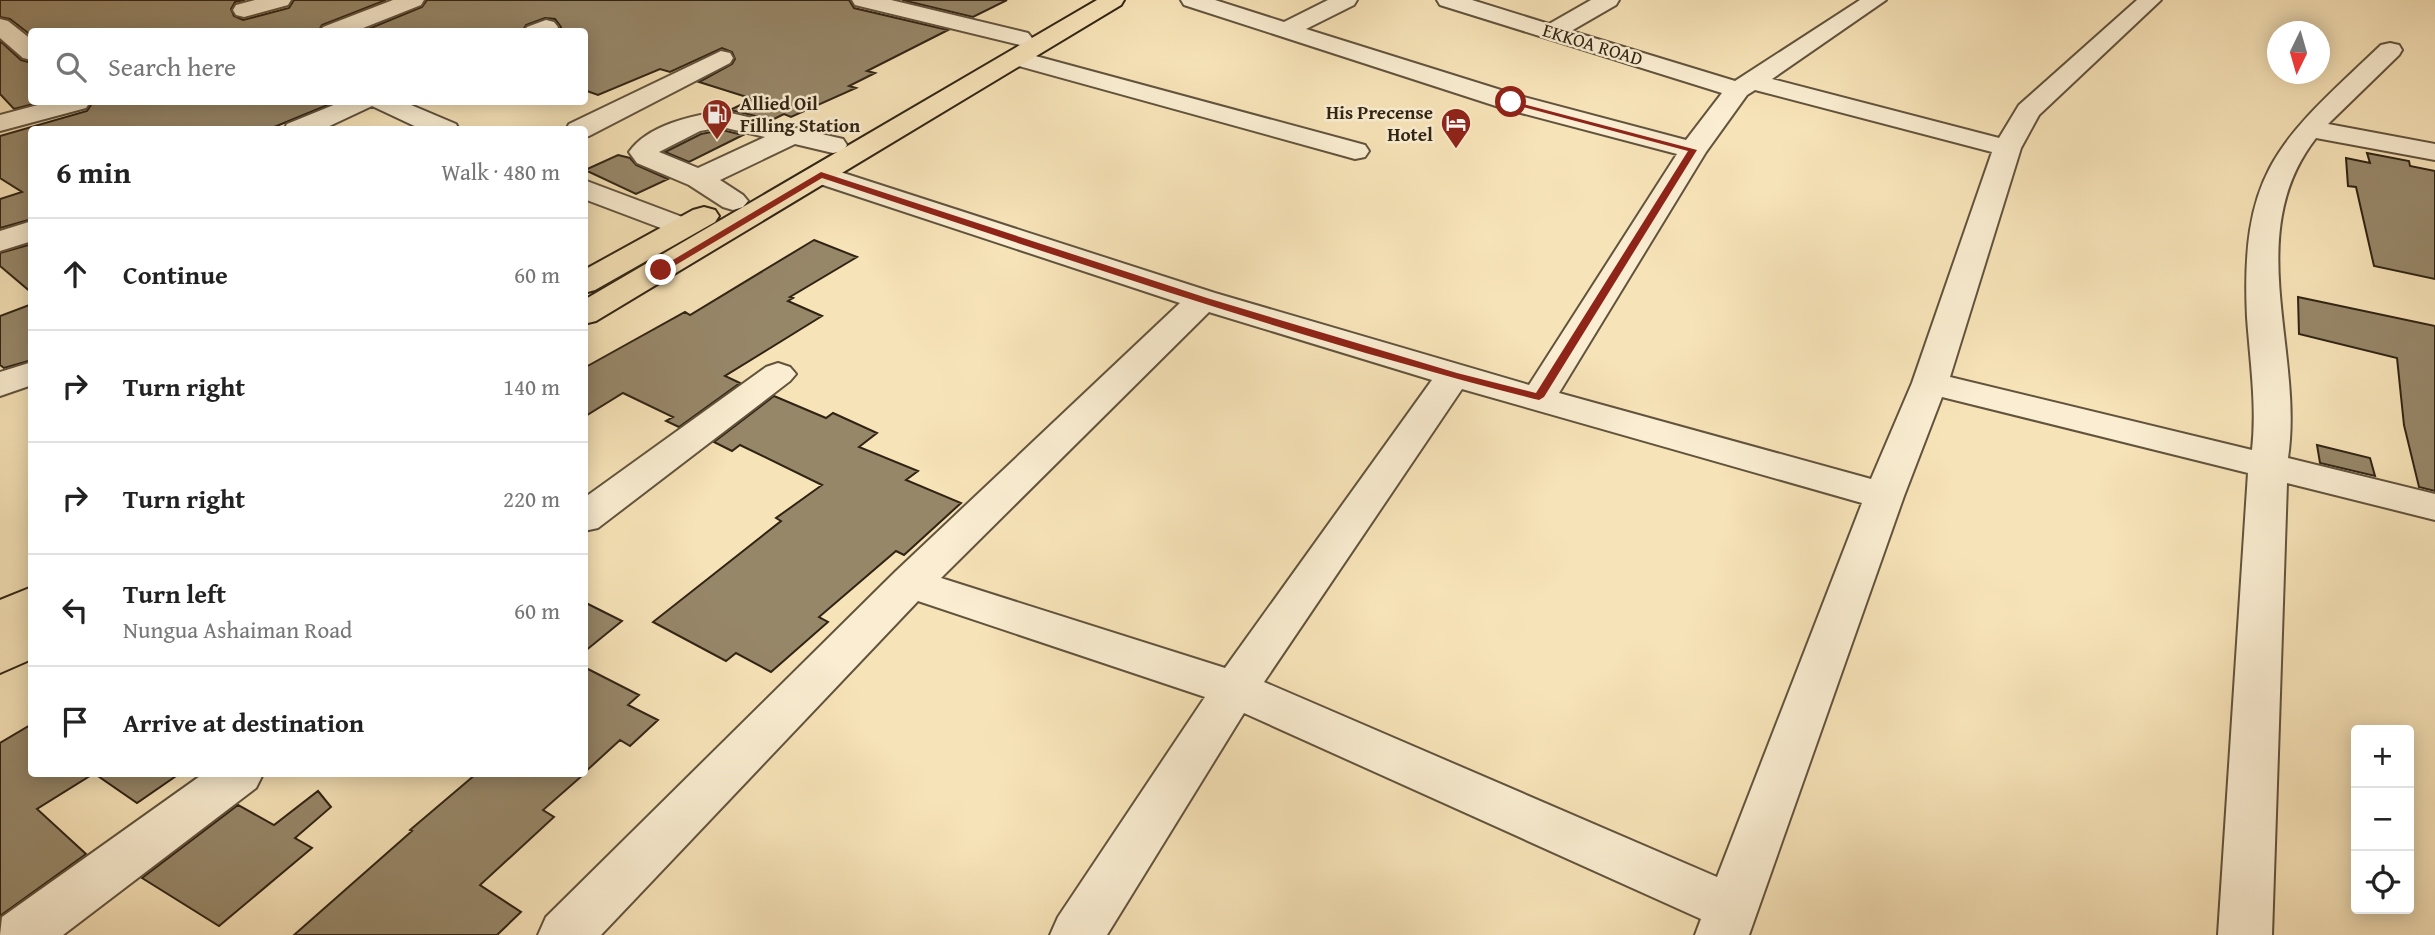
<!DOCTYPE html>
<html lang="en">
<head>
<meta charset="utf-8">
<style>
  body { margin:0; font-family:"Gentium Book Plus",serif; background:#f2f2f2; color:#222 }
  .controls { position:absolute; right:21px; bottom:21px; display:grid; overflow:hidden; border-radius:7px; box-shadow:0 4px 18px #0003 }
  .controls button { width:63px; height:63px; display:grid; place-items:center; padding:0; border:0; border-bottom:2px solid #e0e0e0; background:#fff; color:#222; font:35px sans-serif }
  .compass { position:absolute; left:2267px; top:21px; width:63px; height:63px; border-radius:50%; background:#fff; box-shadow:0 4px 18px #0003; rotate:185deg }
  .stop { position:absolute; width:21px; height:21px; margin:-16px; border:5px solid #8f2418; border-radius:50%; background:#fff }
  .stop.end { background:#8f2418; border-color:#fff; box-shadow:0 2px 7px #0008 }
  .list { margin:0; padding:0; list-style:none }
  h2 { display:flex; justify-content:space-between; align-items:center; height:91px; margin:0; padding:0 28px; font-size:30px }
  h2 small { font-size:23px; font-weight:400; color:#767676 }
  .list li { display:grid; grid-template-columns:46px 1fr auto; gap:21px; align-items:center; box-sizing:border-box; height:112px; padding:0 28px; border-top:2px solid #e0e0e0 }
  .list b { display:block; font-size:26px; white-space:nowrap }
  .list p { margin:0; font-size:23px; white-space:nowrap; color:#767676 }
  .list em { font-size:23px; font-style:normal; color:#767676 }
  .icon { flex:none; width:38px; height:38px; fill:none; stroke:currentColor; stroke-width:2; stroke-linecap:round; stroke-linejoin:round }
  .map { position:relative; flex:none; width:2435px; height:935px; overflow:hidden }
  .search { position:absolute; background:#fff; box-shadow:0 4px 18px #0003; left:28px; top:28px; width:560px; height:77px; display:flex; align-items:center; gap:18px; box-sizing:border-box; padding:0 24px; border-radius:7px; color:#767676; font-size:26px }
  .panel { position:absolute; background:#fff; box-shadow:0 4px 18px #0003; left:28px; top:126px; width:560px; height:651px; border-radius:7px }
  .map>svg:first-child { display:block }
  .building { fill:#978769; stroke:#302314; stroke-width:2 }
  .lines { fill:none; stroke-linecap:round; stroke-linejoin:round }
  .minor-casing { stroke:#62533d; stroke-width:4 }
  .major-casing { stroke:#302314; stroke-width:4 }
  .minor { fill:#faedd1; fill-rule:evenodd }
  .major { fill:#f7e3b8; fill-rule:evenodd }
  .route { fill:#8f2418 }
  .labels { text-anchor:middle; stroke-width:5; stroke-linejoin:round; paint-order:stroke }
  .far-street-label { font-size:19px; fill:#302314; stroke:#faedd1 }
  .far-poi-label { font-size:19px; font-weight:bold; fill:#302314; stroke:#faedd1; text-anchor:start }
</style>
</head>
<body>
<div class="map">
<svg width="2435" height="935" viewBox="0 0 2435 935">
  <rect width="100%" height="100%" fill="#f7e3b8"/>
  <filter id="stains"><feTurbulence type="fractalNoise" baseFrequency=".00286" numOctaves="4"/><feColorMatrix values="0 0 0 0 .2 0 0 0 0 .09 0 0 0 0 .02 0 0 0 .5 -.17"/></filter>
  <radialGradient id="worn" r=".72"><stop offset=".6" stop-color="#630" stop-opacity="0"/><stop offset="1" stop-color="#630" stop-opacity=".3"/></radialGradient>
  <path class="building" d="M0,0H245L235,2L231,9L234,16L243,20L289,8L294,0H386L322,25L318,32H32V36L10,19L0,17Z
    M427,0H849L854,8L948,30L867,71L875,73L849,86L856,88L791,117L784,114L772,120L730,110L753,99L699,82L732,64L735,59L732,52L722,48L670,72L660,69L598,95L584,90V32H558L561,27L555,19L545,18L526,25L522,32H361L422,7Z
    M902,0H1007L973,17Z
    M0,41L21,60L32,63V102H41L14,109L0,94Z
    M93,102H335L267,130L32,129V219L0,228V199L22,192L0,178V136L87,111Z
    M722,130L743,135L689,162L665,152L701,134Z
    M2367,153L2409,161L2410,166L2435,171V279L2374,266L2356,187L2348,186L2346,158L2370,163Z
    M618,155L630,158L636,165L668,179L636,194L585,170Z
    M814,240L857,257L790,297L793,298L788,301L822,316L725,376L740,383L679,427L666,421L673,417L623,393L584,417V368L685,312L690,315Z
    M32,244V293L0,266V253Z
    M2298,297L2435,326V491L2419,487L2404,425L2397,358L2299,334Z
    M32,304V360L4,368L0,365V316Z
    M774,396L826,418L833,413L877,433L859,447L918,471L906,480L961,503L904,555L896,551L819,617L828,622L771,672L736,653L726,661L653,622L781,521L776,518L822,485L740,445L732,451L714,442Z
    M2317,445L2370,458L2375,476L2320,463Z
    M584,602L622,621L584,652Z
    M584,667L639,695L628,705L658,720L630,746L620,740L584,773Z
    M32,724V774H93L37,809L86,854L0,916V743Z
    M95,774H179L137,803Z
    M476,774H584L543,810L554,817L480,885L521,912L497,935H294L412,831L410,830Z
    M318,791L331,807L295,838L312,848L219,926L142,878L238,805L274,825Z"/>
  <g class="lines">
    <g class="minor-casing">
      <path id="minor" d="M255,0H291L288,5L244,17L236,15L233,10L236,5Z
        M393,0H424L421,5L353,32H320L323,27Z
        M852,0H891L1028,33L1032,38L1028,43L1020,45L855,5Z
        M1181,0H1215L1284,22L1328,0H1357L1354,5L1306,29L1520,96L1686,140L1722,93L1440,5L1437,0H1472L1549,24L1591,0H1619L1616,5L1571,31L1735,81L1860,0H1886L1772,79L1999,138L2019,105L2137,0H2161L2039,115L2021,148L1950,377L2252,450C2257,405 2250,361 2247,317C2240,168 2281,140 2381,45L2390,43L2399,45L2402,50L2399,55L2328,124L2435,144V160L2316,138C2241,234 2304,351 2288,458L2435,494V520L2287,483L2272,935H2218L2248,473L1942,397L1904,496L1749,935H1695L1701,919L1244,713L1107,935H1050L1058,917L1205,697L918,601L601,935H538L546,917L895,572L1180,303L811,181L807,175L811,169L821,166L831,169L1215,293L1529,385L1677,154L1502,108L1184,5ZM1755,90L1992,152L1912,383L1871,479L1559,393L1706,152L1747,95ZM1209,312L1432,380L1225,668L941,578ZM1462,389L1862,503L1717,877L1264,682Z
        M0,19L8,21L32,40V60L23,58L0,38Z
        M546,20L554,22L558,27L555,32H524L527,27Z
        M721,51L730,53L733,58L730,63L589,136L584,137V130H566L569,124Z
        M1017,51L1365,145L1369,151L1365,157L1355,159L1008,63L1005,58L1008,53Z
        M49,102H90L86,108L0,131V115Z
        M341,102H404L456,124L459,130H423L372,106L321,130H284L287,124Z
        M722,111L843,139L847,145L843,151L833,153L795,144L720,180L743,195L748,201L743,207L733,210L723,207L689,185L637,163L629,152C648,125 691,116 722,111ZM722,127L765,137L698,168L659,152L700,131Z
        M584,180L693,221L697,227L693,233L682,236L584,199Z
        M32,221V241L0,251V231Z
        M32,362V385L0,396V372Z
        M778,363L790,367L796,374L790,381L598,528L584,531V498L766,367Z
        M203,774H263L256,788L63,935H0L2,917Z"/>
    </g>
    <g class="major-casing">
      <path id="major" d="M1097,0H1124L1121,5L596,321L584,324V300Z
        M704,207L715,210L719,216L715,222L595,290L584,293V270L693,210Z
        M32,587V659L0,673V600Z"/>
    </g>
    <use href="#minor" class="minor"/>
    <use href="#major" class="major"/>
  </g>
  <path class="route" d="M1508,100L1697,150L1544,397L1539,400C1296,339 1059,256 822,178L664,272L656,270L821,172L1207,298L1457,373L1536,393L1688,151L1508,103Z"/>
  <defs>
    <g id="fuel-pin" transform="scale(1.575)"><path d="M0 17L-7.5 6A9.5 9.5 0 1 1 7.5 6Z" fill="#8f2418" stroke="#faedd1"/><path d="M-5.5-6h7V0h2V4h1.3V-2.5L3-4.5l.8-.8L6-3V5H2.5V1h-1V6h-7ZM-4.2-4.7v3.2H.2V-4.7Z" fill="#fff"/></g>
    <g id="hotel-pin" transform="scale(1.575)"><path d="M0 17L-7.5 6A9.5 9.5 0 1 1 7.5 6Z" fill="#8f2418" stroke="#faedd1"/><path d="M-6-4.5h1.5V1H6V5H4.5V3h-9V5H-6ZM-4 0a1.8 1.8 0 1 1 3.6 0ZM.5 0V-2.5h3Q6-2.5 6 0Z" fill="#fff"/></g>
  </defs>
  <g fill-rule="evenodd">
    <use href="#fuel-pin" x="717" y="114"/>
    <use href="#hotel-pin" x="1456" y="123"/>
  </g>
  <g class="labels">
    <g class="far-street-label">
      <text transform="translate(1593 44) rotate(17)" y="7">EKKOA ROAD</text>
    </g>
    <g class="far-poi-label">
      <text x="740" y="110">Allied Oil<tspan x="740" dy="22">Filling Station</tspan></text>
      <text x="1433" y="119" text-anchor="end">His Precense<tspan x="1433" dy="22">Hotel</tspan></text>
    </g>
  </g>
  <rect width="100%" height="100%" filter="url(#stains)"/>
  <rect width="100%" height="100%" fill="url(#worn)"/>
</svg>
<div class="controls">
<button>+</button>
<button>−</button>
<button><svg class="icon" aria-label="locate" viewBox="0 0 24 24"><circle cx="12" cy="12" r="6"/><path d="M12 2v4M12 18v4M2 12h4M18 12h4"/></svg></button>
</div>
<svg class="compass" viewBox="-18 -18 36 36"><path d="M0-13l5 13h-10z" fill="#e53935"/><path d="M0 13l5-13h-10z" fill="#767676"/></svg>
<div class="stop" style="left:1511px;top:102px"></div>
<div class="stop end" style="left:661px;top:270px"></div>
<div class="search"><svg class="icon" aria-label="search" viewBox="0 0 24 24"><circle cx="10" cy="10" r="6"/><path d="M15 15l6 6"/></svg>Search here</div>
<section class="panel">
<h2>6 min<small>Walk · 480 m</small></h2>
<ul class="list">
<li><svg class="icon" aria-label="ahead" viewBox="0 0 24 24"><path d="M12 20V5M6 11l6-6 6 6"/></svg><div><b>Continue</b></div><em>60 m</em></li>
<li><svg class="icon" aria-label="right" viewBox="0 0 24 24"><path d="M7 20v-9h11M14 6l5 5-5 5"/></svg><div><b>Turn right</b></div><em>140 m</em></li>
<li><svg class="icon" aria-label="right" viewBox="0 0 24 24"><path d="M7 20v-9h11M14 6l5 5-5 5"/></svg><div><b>Turn right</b></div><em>220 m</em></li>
<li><svg class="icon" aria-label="left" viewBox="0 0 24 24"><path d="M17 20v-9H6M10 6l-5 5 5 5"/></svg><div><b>Turn left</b><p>Nungua Ashaiman Road</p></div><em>60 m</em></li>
<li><svg class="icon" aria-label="arrive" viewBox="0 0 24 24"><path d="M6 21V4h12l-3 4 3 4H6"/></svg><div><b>Arrive at destination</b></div></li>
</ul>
</section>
</div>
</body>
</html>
